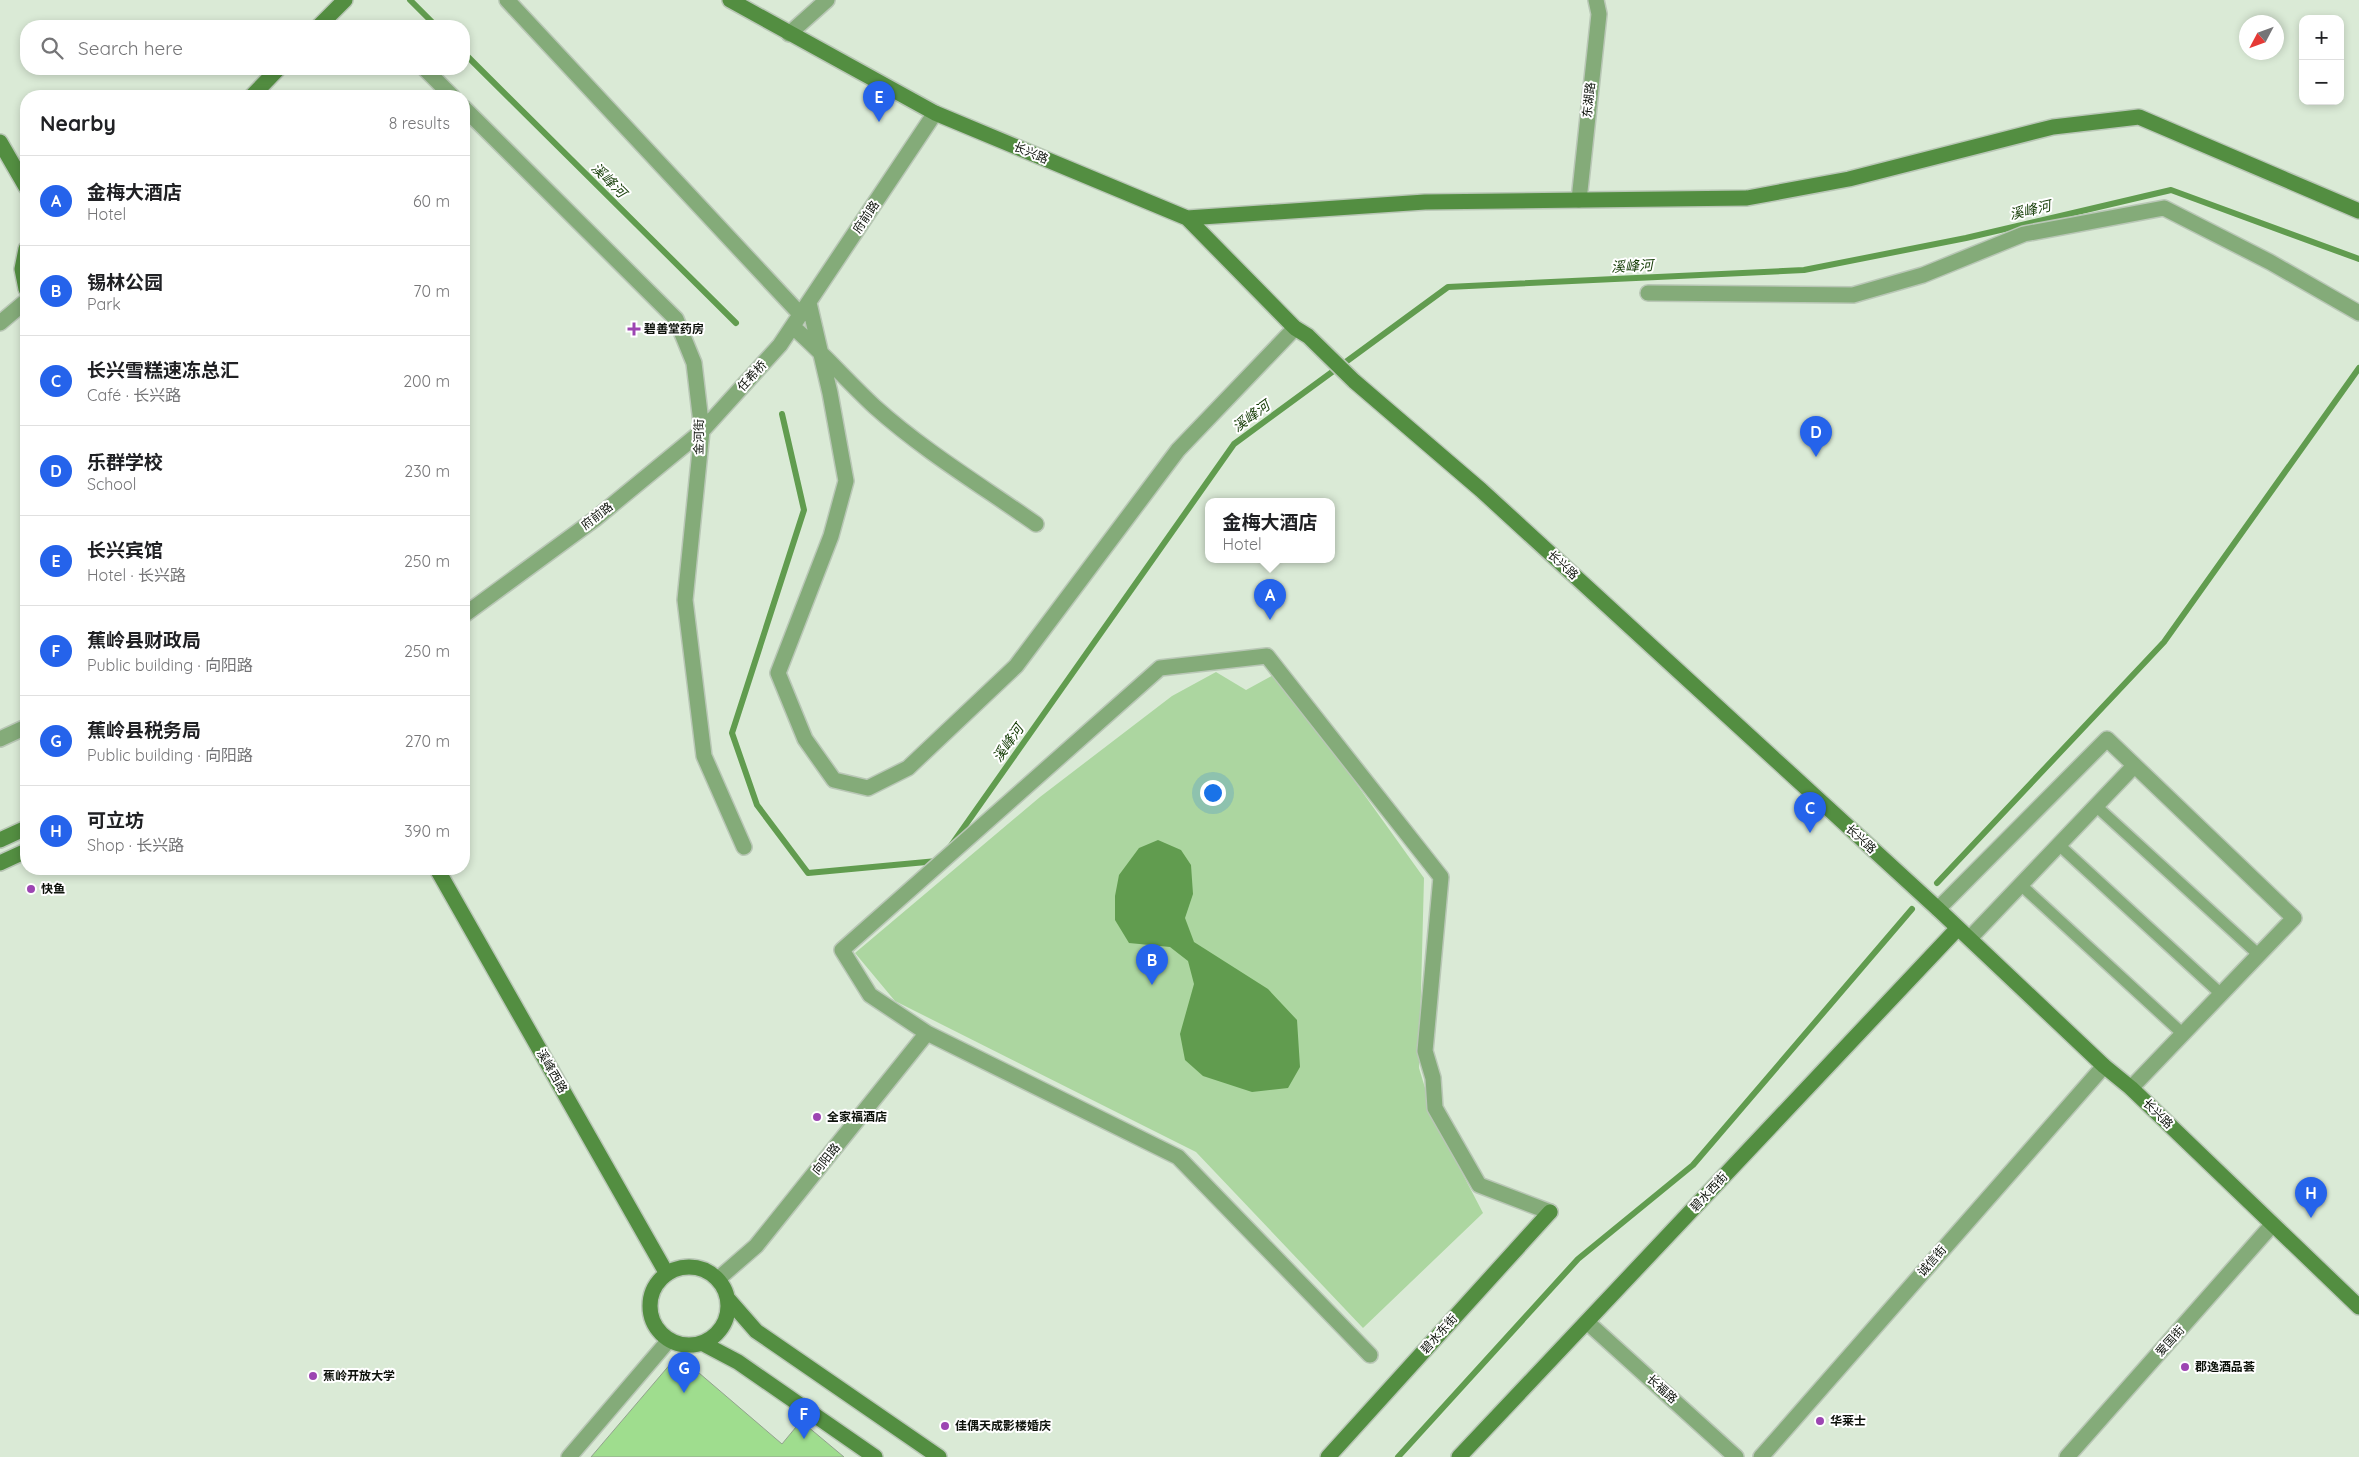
<!DOCTYPE html>
<html lang="en">
<head>
<meta charset="utf-8">
<style>
  body { margin:0; font-family:Quicksand,"Noto Sans SC",sans-serif; background:#f2f2f2; color:#202124 }
  .controls { position:absolute; right:15px; top:15px; display:grid; overflow:hidden; border-radius:10px; box-shadow:0 2px 8px #0003 }
  .controls button { width:45px; height:45px; display:grid; place-items:center; padding:0; border:0; border-bottom:1px solid #e0e0e0; background:#fff; color:#202124; font:25px sans-serif }
  .compass { position:absolute; left:2239px; top:15px; width:45px; height:45px; border-radius:50%; background:#fff; box-shadow:0 2px 8px #0003; rotate:229deg }
  .you { position:absolute; left:1212px; top:792px; width:18px; height:18px; margin:-12px; border:4px solid #fff; border-radius:50%; background:#1a73e8; box-shadow:0 0 0 8px #1a73e833 }
  .badge { display:grid; place-items:center; width:32px; height:32px; border-radius:50%; background:#2563eb; color:#fff; font-size:16px; font-weight:700 }
  .pin { position:absolute; translate:-50% -41px; filter:drop-shadow(0 1px 2px #0008) }
  .pin::after { content:''; position:absolute; top:26px; width:18px; height:15px; background:inherit; clip-path:polygon(0 0,100% 0,50% 100%) }
  .popup { position:absolute; left:1205px; top:498px; width:130px; height:65px; box-sizing:border-box; display:grid; place-content:center; border-radius:10px; background:#fff; filter:drop-shadow(0 1px 4px #0005); font-size:16px; white-space:nowrap; color:#757577 }
  .popup b { font-size:19px; color:#202124 }
  .popup::after { content:''; position:absolute; left:50%; top:100%; margin-left:-10px; border:10px solid transparent; border-top-color:#fff }
  .list { margin:0; padding:0; list-style:none }
  h2 { display:flex; justify-content:space-between; align-items:center; height:65px; margin:0; padding:0 20px; font-size:21px }
  h2 small { font-size:16px; font-weight:400; color:#757577 }
  .list li { display:grid; grid-template-columns:32px 1fr auto; gap:15px; align-items:center; box-sizing:border-box; height:90px; padding:0 20px; border-top:1px solid #e0e0e0 }
  .list b { display:block; font-size:19px; white-space:nowrap }
  .list p { margin:0; font-size:16px; white-space:nowrap; color:#757577 }
  .list em { font-size:16px; font-style:normal; color:#757577 }
  .icon { flex:none; width:28px; height:28px; fill:none; stroke:currentColor; stroke-width:2; stroke-linecap:round; stroke-linejoin:round }
  .map { position:relative; flex:none; width:2359px; height:1457px; overflow:hidden }
  .search { position:absolute; background:#fff; box-shadow:0 2px 8px #0003; left:20px; top:20px; width:450px; height:55px; display:flex; align-items:center; gap:12px; box-sizing:border-box; padding:0 18px; border-radius:20px; color:#757577; font-size:19px }
  .panel { position:absolute; background:#fff; box-shadow:0 2px 8px #0003; left:20px; top:90px; width:450px; height:785px; border-radius:20px }
  .map>svg:first-child { display:block }
  .green { fill:#acd6a0 }
  .water { fill:#619c4f }
  .lines { fill:none; stroke-linecap:round; stroke-linejoin:round }
  .stream { stroke:#619c4f; stroke-width:6 }
  .building { fill:#9fdd8e; stroke:#92a28e }
  .lane-casing { stroke:#b9c7b6; stroke-width:14 }
  .street-casing { stroke:#b9c7b6; stroke-width:18 }
  .secondary-casing { stroke:#b9c7b6; stroke-width:18 }
  .lane { stroke:#84ab79; stroke-width:11 }
  .street { stroke:#84ab79; stroke-width:15 }
  .secondary { stroke:#538e41; stroke-width:15 }
  .poi-dot { fill:#9c45b2; stroke:#fff; stroke-width:2 }
  .labels { text-anchor:middle; stroke-width:4; stroke-linejoin:round; paint-order:stroke }
  .street-label { font-size:12px; fill:#0d120b; stroke:#fff }
  .poi-label { font-size:12px; font-weight:bold; fill:#0d120b; stroke:#fff; text-anchor:start }
  .water-label { font-size:14px; font-style:italic; fill:#133b04; stroke:#fff }
</style>
</head>
<body>
<div class="map">
<svg width="2359" height="1457" viewBox="0 0 2359 1457">
  <rect width="100%" height="100%" fill="#daead6"/>
  <path class="green" d="M1216,672L1246,690L1277,673L1424,878L1419,1068L1435,1121L1483,1213L1363,1328L1196,1152L895,1001L855,953L1040,797L1172,696Z"/>
  <path class="water" d="M1158,840L1181,850L1191,865L1193,894L1185,918L1194,942L1268,989L1297,1020L1300,1067L1288,1088L1252,1092L1203,1076L1185,1060L1180,1034L1194,984L1188,961L1170,947L1129,943L1115,920V896L1119,875L1139,848Z"/>
  <g class="lines">
    <path class="stream" d="M410,0L436,26
      M464,53L736,323
      M782,414L804,510L732,733L757,805L808,873L937,861
      M950,847L1234,444L1448,287L1804,270L1966,238L2171,190L2359,259
      M1937,883L2164,642L2359,368
      M1398,1457L1578,1259L1693,1165L1912,909"/>
  </g>
  <path class="building" d="M678,1355L782,1444L801,1421L844,1457H591Z"/>
  <g class="lines">
    <g class="lane-casing">
      <path id="lane" d="M2096,806L2259,955
        M2059,845L2221,994
        M2021,885L2183,1034"/>
    </g>
    <g class="street-casing">
      <path id="street" d="M507,0L801,315
        M789,34L827,0
        M425,69L452,96
        M464,108L676,319L694,363L702,431L685,600L704,756L744,847
        M1579,200L1599,14L1596,0
        M1648,293L1853,295L1923,275L2024,234L2164,208L2270,262L2359,313
        M809,303L830,393L846,481L831,536L778,673L805,739L834,780L868,788L908,768L1016,666L1178,450L1295,328
        M0,323L26,301
        M793,327C822,352 847,381 875,407C924,451 982,486 1036,524
        M464,615L595,519L702,431L780,345L935,113
        M0,739L26,727
        M1938,909L2107,739L2294,918L2131,1088
        M1970,938L2134,766
        M718,1279L756,1246L927,1033
        M1587,1322L1736,1457
        M1370,1355L1178,1157L927,1033L870,995L842,950L1160,668L1267,656L1441,877L1425,1051L1433,1078L1435,1108L1479,1185L1550,1212
        M569,1457L669,1340
        M1761,1457L2104,1066
        M2067,1457L2272,1225"/>
    </g>
    <g class="secondary-casing">
      <path id="secondary" d="M730,0L935,113L1187,218L1295,328L1308,336L1354,381L1481,490L1938,909L2104,1066L2131,1088L2359,1307
        M319,26L345,0
        M252,96L278,69
        M0,142L26,187
        M1187,218L1425,202L1747,198L1849,179L2053,127L2139,117L2359,211
        M26,249L22,269L26,289
        M0,840L26,828
        M0,863L26,851
        M437,869L667,1274
        M650 1306a39 39 0 1 1 78 0a39 39 0 1 1-78 0Z
        M728,1299L756,1331L939,1457
        M702,1343L738,1362L875,1457
        M1328,1457L1550,1212
        M1459,1457L1958,928"/>
    </g>
    <use href="#lane" class="lane"/>
    <use href="#street" class="street"/>
    <use href="#secondary" class="secondary"/>
  </g>
  <g class="poi-dot">
    <path d="M631.5 321.5h5v5h5v5h-5v5h-5v-5h-5v-5h5z"/>
    <circle cx="31" cy="889" r="5"/>
    <circle cx="817" cy="1117" r="5"/>
    <circle cx="2185" cy="1367" r="5"/>
    <circle cx="313" cy="1376" r="5"/>
    <circle cx="1820" cy="1421" r="5"/>
    <circle cx="945" cy="1426" r="5"/>
  </g>
  <g class="labels">
    <g class="street-label">
      <text transform="translate(1589 100) rotate(-84)" y="4">东湖路</text>
      <text transform="translate(1031 153) rotate(23)" y="4">长兴路</text>
      <text transform="translate(866 217) rotate(-56)" y="4">府前路</text>
      <text transform="translate(752 376) rotate(-47)" y="4">任希桥</text>
      <text transform="translate(699 437) rotate(-89)" y="4">金河街</text>
      <text transform="translate(597 516) rotate(-38)" y="4">府前路</text>
      <text transform="translate(1563 565) rotate(43)" y="4">长兴路</text>
      <text transform="translate(1861 839) rotate(43)" y="4">长兴路</text>
      <text transform="translate(552 1071) rotate(60)" y="4">溪峰西路</text>
      <text transform="translate(2158 1114) rotate(44)" y="4">长兴路</text>
      <text transform="translate(826 1159) rotate(-51)" y="4">向阳路</text>
      <text transform="translate(1709 1192) rotate(-47)" y="4">碧水西街</text>
      <text transform="translate(1932 1261) rotate(-49)" y="4">诚信街</text>
      <text transform="translate(1439 1334) rotate(-48)" y="4">碧水东街</text>
      <text transform="translate(2170 1341) rotate(-48)" y="4">爱国街</text>
      <text transform="translate(1662 1389) rotate(42)" y="4">长福路</text>
    </g>
    <g class="poi-label">
      <text x="644" y="333">碧善堂药房</text>
      <text x="41" y="893">快鱼</text>
      <text x="827" y="1121">全家福酒店</text>
      <text x="2195" y="1371">郡逸酒品荟</text>
      <text x="323" y="1380">蕉岭开放大学</text>
      <text x="1830" y="1425">华莱士</text>
      <text x="955" y="1430">佳偶天成影楼婚庆</text>
    </g>
    <g class="water-label">
      <text transform="translate(609 180) rotate(45)" y="5">溪峰河</text>
      <text transform="translate(2030 210) rotate(-13)" y="5">溪峰河</text>
      <text transform="translate(1632 266) rotate(-3)" y="5">溪峰河</text>
      <text transform="translate(1251 416) rotate(-36)" y="5">溪峰河</text>
      <text transform="translate(1008 743) rotate(-55)" y="5">溪峰河</text>
    </g>
  </g>
</svg>
<div class="controls">
<button>+</button>
<button>−</button>
</div>
<svg class="compass" viewBox="-18 -18 36 36"><path d="M0-13l5 13h-10z" fill="#e53935"/><path d="M0 13l5-13h-10z" fill="#757577"/></svg>
<div class="you"></div>
<div class="pin badge" style="left:1270px;top:620px">A</div>
<div class="popup"><b>金梅大酒店</b>Hotel</div>
<div class="pin badge" style="left:1152px;top:985px">B</div>
<div class="pin badge" style="left:1810px;top:833px">C</div>
<div class="pin badge" style="left:1816px;top:457px">D</div>
<div class="pin badge" style="left:879px;top:122px">E</div>
<div class="pin badge" style="left:804px;top:1439px">F</div>
<div class="pin badge" style="left:684px;top:1393px">G</div>
<div class="pin badge" style="left:2311px;top:1218px">H</div>
<div class="search"><svg class="icon" aria-label="search" viewBox="0 0 24 24"><circle cx="10" cy="10" r="6"/><path d="M15 15l6 6"/></svg>Search here</div>
<section class="panel">
<h2>Nearby<small>8 results</small></h2>
<ul class="list">
<li><span class="badge">A</span><div><b>金梅大酒店</b><p>Hotel</p></div><em>60 m</em></li>
<li><span class="badge">B</span><div><b>锡林公园</b><p>Park</p></div><em>70 m</em></li>
<li><span class="badge">C</span><div><b>长兴雪糕速冻总汇</b><p>Café · 长兴路</p></div><em>200 m</em></li>
<li><span class="badge">D</span><div><b>乐群学校</b><p>School</p></div><em>230 m</em></li>
<li><span class="badge">E</span><div><b>长兴宾馆</b><p>Hotel · 长兴路</p></div><em>250 m</em></li>
<li><span class="badge">F</span><div><b>蕉岭县财政局</b><p>Public building · 向阳路</p></div><em>250 m</em></li>
<li><span class="badge">G</span><div><b>蕉岭县税务局</b><p>Public building · 向阳路</p></div><em>270 m</em></li>
<li><span class="badge">H</span><div><b>可立坊</b><p>Shop · 长兴路</p></div><em>390 m</em></li>
</ul>
</section>
</div>
</body>
</html>
